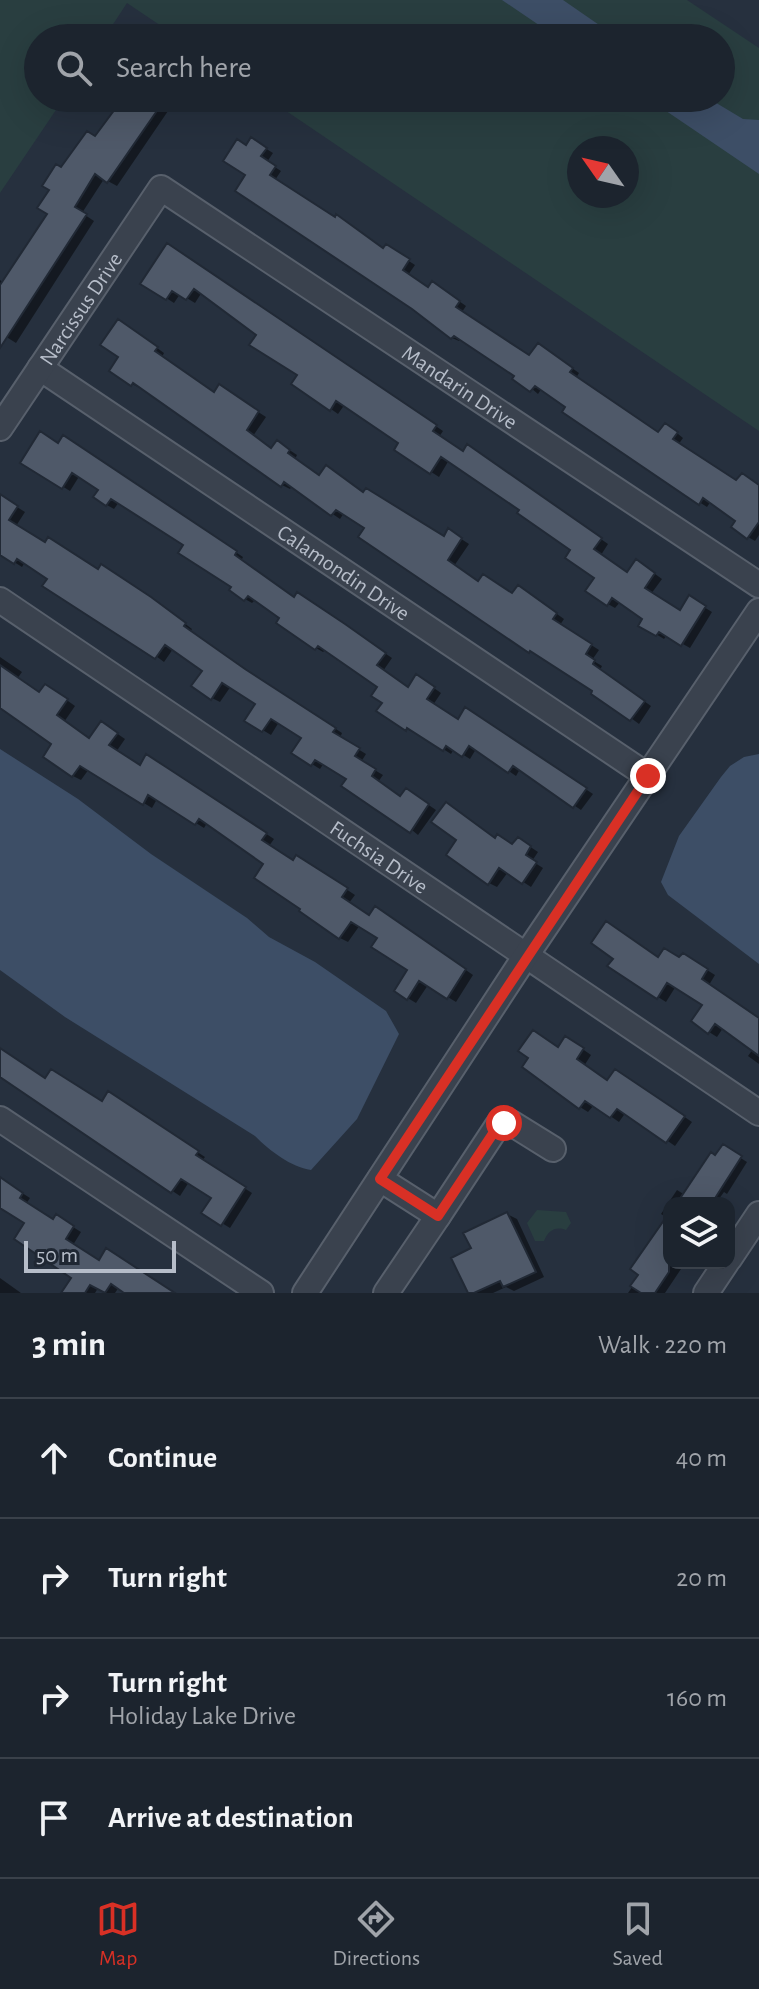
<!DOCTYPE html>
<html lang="en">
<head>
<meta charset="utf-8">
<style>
  body { margin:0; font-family:"Alegreya Sans",sans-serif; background:#29303a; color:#f1f3f6 }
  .controls { position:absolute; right:24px; bottom:24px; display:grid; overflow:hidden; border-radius:16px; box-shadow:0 8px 32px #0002 }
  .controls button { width:72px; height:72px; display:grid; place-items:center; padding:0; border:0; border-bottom:2px solid #3a414a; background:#1c242e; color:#f1f3f6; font:40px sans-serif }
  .compass { position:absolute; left:567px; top:136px; width:72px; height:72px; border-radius:50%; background:#1c242e; box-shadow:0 8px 32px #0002; rotate:304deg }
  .scale { position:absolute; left:24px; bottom:20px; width:152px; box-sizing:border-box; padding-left:8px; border:4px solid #b6bdc9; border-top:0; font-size:22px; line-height:28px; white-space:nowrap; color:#b6bdc9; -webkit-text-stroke:6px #1f2733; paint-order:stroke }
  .stop { position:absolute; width:24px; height:24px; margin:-18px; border:6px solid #d93025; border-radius:50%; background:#fff }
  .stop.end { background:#d93025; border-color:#fff; box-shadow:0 2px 8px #0008 }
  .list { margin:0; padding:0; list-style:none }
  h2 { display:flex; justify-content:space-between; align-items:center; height:104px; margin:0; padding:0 32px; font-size:34px }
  h2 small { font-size:26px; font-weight:400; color:#a0a4aa }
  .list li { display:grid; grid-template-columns:52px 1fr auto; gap:24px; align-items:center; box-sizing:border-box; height:120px; padding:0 32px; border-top:2px solid #3a414a }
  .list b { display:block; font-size:30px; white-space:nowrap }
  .list p { margin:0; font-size:26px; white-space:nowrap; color:#a0a4aa }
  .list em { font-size:26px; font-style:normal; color:#a0a4aa }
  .icon { flex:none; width:44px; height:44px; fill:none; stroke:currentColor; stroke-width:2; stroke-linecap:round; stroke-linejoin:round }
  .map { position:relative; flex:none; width:759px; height:1293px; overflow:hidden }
  .search { position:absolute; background:#1c242e; box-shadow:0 8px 32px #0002; left:24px; right:24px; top:24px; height:88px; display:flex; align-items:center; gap:20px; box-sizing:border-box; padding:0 28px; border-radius:44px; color:#a0a4aa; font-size:30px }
  .sheet { height:584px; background:#1c242e }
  nav { display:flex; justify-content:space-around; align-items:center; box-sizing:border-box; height:112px; border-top:2px solid #3a414a; background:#1c242e; font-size:22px; color:#a0a4aa }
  nav a { display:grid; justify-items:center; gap:4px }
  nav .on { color:#d93025 }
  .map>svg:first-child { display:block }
  .green { fill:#293e40; fill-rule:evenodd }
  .water { fill:#3d4e66 }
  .shadow { fill:#0007 }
  .building { fill:#4f5969; stroke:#212935; stroke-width:2 }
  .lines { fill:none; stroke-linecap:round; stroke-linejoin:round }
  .minor-casing { stroke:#58606c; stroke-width:28 }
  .minor { stroke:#3a424e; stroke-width:24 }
  .route { stroke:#d93025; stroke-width:10 }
  .labels { text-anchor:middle; stroke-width:8; stroke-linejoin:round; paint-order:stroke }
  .street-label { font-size:22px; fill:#b6bdc9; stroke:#1f2733 }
</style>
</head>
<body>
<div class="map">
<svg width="759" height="1293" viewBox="0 0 759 1293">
  <rect width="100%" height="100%" fill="#26303e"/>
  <path class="green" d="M0,0H687L759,48V431L267,98H721V38H179L127,3L104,38H38V98H64L0,193ZM579,148H627V196H579Z
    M537,1210L566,1212L571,1223L566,1230C555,1226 548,1231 544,1241H535L527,1223Z"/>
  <path class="water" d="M502,0H563L618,38H558Z
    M647,98H708L743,119L759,120V174Z
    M0,749L78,799L151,854L247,918L269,937L315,962L386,1011L399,1034L357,1119L311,1170C291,1167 270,1151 255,1136L65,1017L0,970Z
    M759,754V964L668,895L661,882L679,836L721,777L730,766L744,757Z"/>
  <path class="shadow" d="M105,98H164L159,105L168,111L117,186L104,179L82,213L94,221L16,343L0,333V280L4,283L49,214L61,169L96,138L118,109Z
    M252,140L273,153L267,162L281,171L275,180L384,250L386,246L415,265L408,275L429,289L439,287L466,306L462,312L530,357L545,349L579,373L576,378L659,434L672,429L683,438L678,445L737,483L759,486V535L755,541L748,537L738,520L711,501L707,507L663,479L542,388L538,394L517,376L461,339L459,341L452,338L248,175L247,148Z
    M175,250L443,431L439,437L463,453L475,451L608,544L601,555L628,574L644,566L662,579L651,594L680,612L689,598L712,612L690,648L667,635L664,639L641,625L645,618L621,601L615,608L608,604L597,577L573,549L522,510L449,460L439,477L397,450L401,443L345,404L338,414L331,409L259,334L202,292L195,303L180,294L174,303L143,283Z
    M127,326L164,353L162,357L215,394L227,392L266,417L253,436L272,450L285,447L297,455L295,459L320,477L364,494L444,538L449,531L469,544L454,566L479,583L512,595L526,592L564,619L560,625L599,650L592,660L602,666L600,670L651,706L639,724L595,691L530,651L361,536L367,527L344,513L340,519L292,486L290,489L282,485L141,386L140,388L132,384L121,357Z
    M71,442L243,557L241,561L295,599H305L392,658L383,671L409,689L424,681L441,693L433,705L459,721L473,714L593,794L581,810L520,769L516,776L476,749L470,759L454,749L451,754L415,731L414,733L407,729L379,710L384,703L380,687L326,649L323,652L316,648L282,617L256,599L252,603L245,599L186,545L119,502L114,509L107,505L96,497L101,490L80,475L70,491L23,462Z
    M1,497L25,512L16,526L46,545L159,604L192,629L190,632L342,733L340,738L366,754L361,762L383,775L378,782L402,798L414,795L436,810L418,835L349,778L324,763L320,769L294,753L304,738L279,722L271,735L246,720L257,703L231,686L220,702L212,698L205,670L173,649L164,662L50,578L25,562L22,567L0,553Z
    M0,657L22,672L17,679L40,694L54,691L75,706L64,722L90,740L109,728L125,739L116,752L140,767L175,774L274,839L269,846L294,862H305L355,895L349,903L370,917L384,913L473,975L456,1002L428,985L416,1003L396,991L410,970L380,938L360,925L348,942L340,938L302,910L266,864L207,823L204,828L157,799L152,808L89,769L81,780L73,776L54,744L0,690Z
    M496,840L513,846L526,844L538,852L532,861L543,868L531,887L508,872L497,887L489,883Z
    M683,955L715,975L709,985L759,1020V1064L748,1056L753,1049L723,1028L717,1037L709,1032L705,1005L676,986L666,1002L658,997L659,959L680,960Z
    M574,1043L591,1055L584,1066L608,1082L624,1076L692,1122L675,1146L626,1112L619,1122L594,1105L588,1112L580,1107L559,1049Z
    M0,1049L46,1080L103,1103L116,1098L205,1157L202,1161L252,1193L230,1228L204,1212L213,1198L189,1182L180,1196L0,1076Z
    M723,1147L747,1162L727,1194L724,1192L716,1203H669V1263H685L665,1293H628L641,1274L668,1218L661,1214L677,1190L685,1195Z
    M0,1179L30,1198L26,1204L54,1221L57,1217L81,1232L73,1245L100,1262L172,1293H128L119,1287L115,1293H106L98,1288L95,1293H80L74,1277L26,1223L0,1205Z
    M507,1214L517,1219L544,1277L514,1291L506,1287L493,1293H470L473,1249Z
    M0,1278L21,1293H0Z"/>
  <path class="building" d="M99,98H151L161,105L107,183L95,174L75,207L87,214L0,348V285L47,214L37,208L49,190L42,186L56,164L61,167L87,131L95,136L115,109Z
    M251,137L267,148L261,156L276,166L270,175L335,217L336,214L383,248L386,244L410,259L403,270L428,287L432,281L460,301L456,307L529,355L538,343L573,368L570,372L658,432L665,423L678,432L673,439L736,480L742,473L759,485V522L747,539L731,527L735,521L703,498L699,505L562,412L565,407L535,386L530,392L512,379L514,376L454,336L451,339L412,309L235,191L245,175L223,161L237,139L246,145Z
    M167,243L437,425L433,431L463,451L467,444L602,538L594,549L627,572L636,559L655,573L645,588L680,610L689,595L706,606L681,646L659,632L656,636L638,626L642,619L612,598L607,606L585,591L594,578L565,558L570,550L517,513L519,510L441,457L430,474L394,450L398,443L336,401L330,411L291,384L297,375L249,345L256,335L194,289L186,300L172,291L166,300L140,284Z
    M118,319L158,347L155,351L214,392L219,384L259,411L247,430L271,448L277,440L290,450L288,453L319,475L326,465L363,492L366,488L444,536L448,528L462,538L448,560L478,581L483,574L512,593L518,585L557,613L553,619L592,644L586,654L595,660L593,664L645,701L630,721L591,694L592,691L530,651L529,653L358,537L364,528L336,510L331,516L284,482L281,487L133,383L131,386L109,371L118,357L100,345Z
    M40,431L58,443L63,435L237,551L235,555L294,597L297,592L345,624L386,653L377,665L408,687L416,674L435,687L427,699L458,719L465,707L587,788L573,808L513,766L508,773L469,746L462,757L446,746L443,751L407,728L406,731L376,711L382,703L371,696L377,687L318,646L315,650L276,623L279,618L248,596L244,601L229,590L231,587L178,553L183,545L111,499L106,506L93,497L98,490L72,473L62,489L20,463Z
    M0,494L18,506L9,520L45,542L48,537L98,569L101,564L151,597L186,623L184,626L245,669L336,728L333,732L360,748L355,756L376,769L372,776L400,796L406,788L429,804L410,833L341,786L346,779L315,760L311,766L291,753L301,738L271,719L262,732L244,721L255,704L222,683L211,700L191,686L202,671L165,645L155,659L42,586L47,579L17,559L14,564L0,555Z
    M0,665L39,692L45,684L68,699L57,715L89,738L101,721L118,733L109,745L140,765L146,754L166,767L267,833L262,840L293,860L296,855L348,888L342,897L369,915L375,906L466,969L447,999L419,981L407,1000L394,991L407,970L371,947L377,938L351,922L339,939L299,911L300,909L254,878L263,864L199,819L195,825L148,795L143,805L80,766L72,777L43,757L51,744L0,708Z
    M446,802L495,838L497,834L512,844L518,837L531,846L526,855L537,862L522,884L499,868L488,885L446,855L456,840L431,822Z
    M606,921L658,957L664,948L679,957L683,953L708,969L702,979L759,1018V1056L715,1024L708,1034L691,1021L702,1005L667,983L657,999L607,966L613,959L591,943Z
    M533,1030L558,1047L565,1036L584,1048L577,1059L607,1080L615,1069L685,1116L666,1143L617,1109L610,1118L585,1101L579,1109L522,1067L528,1058L518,1051Z
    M0,1048L45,1078L51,1069L102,1101L108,1091L199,1151L196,1155L246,1187L221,1226L201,1213L211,1198L181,1179L171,1193L0,1077Z
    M723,1144L742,1156L712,1203H677L711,1152L715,1155Z
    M0,1177L23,1193L20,1198L53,1219L56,1214L74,1226L66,1239L99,1260L106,1248L175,1293H124L111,1284L105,1293L90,1285L85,1293H61L71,1278L14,1239L24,1223L0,1208Z
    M507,1212L536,1272L503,1287L500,1281L474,1293H468L451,1258L471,1248L463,1233Z
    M669,1213V1272L655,1293H641L630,1286L638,1275L630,1269Z"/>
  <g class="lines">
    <g class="minor-casing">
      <g id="minor">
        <path id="s1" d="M40,368L648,776"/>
        <path id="s2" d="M0,428L161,188L759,585"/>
        <path id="s3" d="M0,600L759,1113"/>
        <path d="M0,1119L261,1293"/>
        <path d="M380,1179L438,1216L498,1125L511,1123L553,1149"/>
        <path d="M729,1259L759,1214"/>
        <path d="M305,1293L525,957L759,611"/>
        <path d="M386,1293L438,1216"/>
        <path d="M706,1293L726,1263"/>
      </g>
    </g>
    <use href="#minor" class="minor"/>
  </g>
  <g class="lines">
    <path class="route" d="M504,1123L494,1132L438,1216L380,1179L648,776"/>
  </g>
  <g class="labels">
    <g class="street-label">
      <text dy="8" stroke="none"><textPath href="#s2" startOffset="144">Narcissus Drive</textPath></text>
      <text dy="8" stroke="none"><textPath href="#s2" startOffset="648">Mandarin Drive</textPath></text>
      <text dy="8" stroke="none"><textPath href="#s1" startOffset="366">Calamondin Drive</textPath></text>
      <text dy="8" stroke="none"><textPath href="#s3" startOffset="458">Fuchsia Drive</textPath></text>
    </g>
  </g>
</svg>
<div class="controls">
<button><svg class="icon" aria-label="layers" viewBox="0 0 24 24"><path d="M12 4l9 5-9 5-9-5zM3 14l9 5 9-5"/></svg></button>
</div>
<svg class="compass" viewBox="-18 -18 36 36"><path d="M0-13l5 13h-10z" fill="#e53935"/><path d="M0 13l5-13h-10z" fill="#a0a4aa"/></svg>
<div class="scale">50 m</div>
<div class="stop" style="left:504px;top:1123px"></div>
<div class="stop end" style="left:648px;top:776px"></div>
<div class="search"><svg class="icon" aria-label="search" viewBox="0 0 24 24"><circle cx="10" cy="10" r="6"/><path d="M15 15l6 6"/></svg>Search here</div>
</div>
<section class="sheet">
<h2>3 min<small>Walk · 220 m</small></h2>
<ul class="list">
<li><svg class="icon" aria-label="ahead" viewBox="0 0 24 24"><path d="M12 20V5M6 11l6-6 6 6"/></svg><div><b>Continue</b></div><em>40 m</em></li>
<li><svg class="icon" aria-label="right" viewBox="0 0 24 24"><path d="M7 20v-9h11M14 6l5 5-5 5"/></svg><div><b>Turn right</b></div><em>20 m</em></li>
<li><svg class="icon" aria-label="right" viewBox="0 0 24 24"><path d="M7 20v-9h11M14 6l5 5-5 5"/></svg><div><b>Turn right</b><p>Holiday Lake Drive</p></div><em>160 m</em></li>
<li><svg class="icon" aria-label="arrive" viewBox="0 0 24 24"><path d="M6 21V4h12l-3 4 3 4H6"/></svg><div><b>Arrive at destination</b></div></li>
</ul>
</section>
<nav>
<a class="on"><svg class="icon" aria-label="map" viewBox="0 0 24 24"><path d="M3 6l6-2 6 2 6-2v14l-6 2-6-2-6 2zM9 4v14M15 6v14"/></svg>Map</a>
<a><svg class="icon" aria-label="directions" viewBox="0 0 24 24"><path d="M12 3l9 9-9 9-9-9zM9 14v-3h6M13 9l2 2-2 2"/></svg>Directions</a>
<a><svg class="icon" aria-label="saved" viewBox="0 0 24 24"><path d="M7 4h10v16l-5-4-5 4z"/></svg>Saved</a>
</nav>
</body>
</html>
